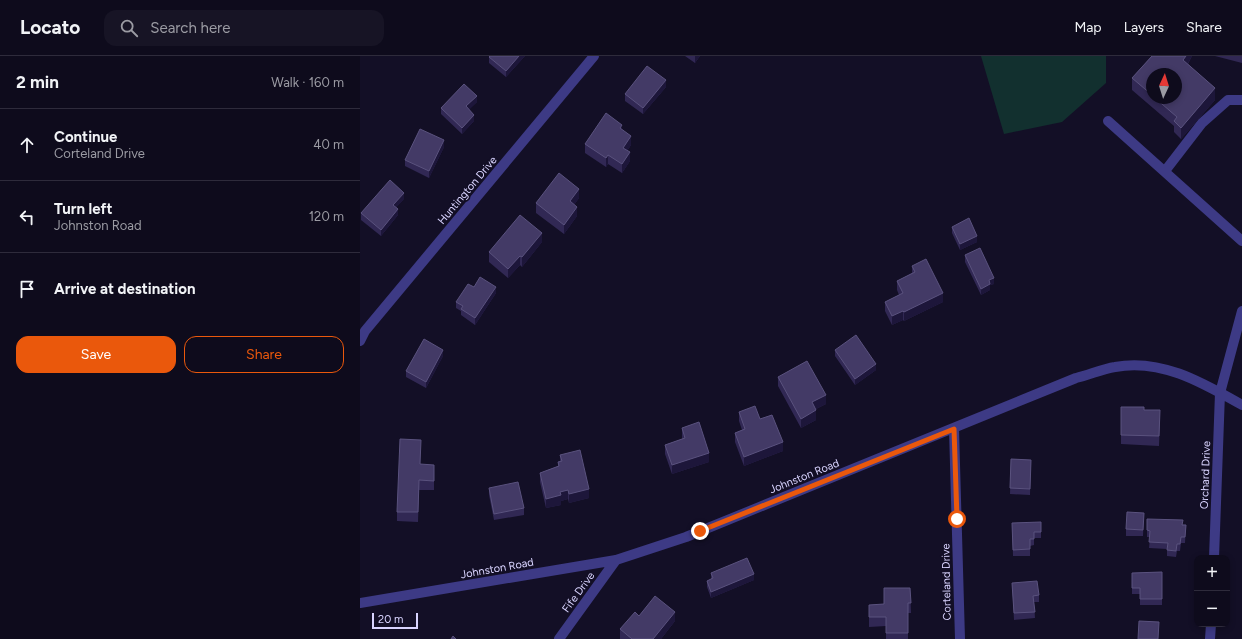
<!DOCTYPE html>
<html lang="en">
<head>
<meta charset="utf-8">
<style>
  body { margin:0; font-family:Figtree,sans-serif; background:#171425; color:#f1f3f6 }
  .controls { position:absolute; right:12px; bottom:12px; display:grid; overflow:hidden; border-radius:8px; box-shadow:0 2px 6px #0003 }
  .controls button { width:36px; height:36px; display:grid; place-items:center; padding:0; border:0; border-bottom:1px solid #2e2b3b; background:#0e0b1c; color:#f1f3f6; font:20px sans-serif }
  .compass { position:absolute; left:786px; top:12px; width:36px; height:36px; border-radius:50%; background:#0e0b1c; box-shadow:0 2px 6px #0003; rotate:4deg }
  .scale { position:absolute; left:12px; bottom:10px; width:46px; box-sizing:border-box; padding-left:4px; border:2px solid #d9d4ff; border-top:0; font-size:11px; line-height:14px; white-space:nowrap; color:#d9d4ff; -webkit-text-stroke:3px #130f26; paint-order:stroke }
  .stop { position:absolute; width:12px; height:12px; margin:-9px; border:3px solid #ea580c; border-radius:50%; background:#fff }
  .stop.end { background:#ea580c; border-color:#fff; box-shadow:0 1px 4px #0008 }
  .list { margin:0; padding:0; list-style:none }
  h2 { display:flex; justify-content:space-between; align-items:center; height:52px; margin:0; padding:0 16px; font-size:17px }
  h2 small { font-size:13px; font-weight:400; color:#9b9ba3 }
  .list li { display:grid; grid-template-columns:26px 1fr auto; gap:12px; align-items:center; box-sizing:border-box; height:72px; padding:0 16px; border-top:1px solid #2e2b3b }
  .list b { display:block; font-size:15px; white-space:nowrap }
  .list p { margin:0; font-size:13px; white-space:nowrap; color:#9b9ba3 }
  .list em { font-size:13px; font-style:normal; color:#9b9ba3 }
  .actions { display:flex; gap:8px; padding:12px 16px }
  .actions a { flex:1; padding:9px 0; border:1px solid #ea580c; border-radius:12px; text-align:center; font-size:14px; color:#ea580c }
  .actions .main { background:#ea580c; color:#fff }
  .icon { flex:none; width:22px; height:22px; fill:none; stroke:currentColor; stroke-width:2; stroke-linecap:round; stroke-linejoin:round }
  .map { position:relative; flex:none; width:882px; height:583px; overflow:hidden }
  header { display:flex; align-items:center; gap:24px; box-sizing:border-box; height:56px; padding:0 20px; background:#0e0b1c; border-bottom:1px solid #2e2b3b }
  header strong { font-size:19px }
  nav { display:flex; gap:22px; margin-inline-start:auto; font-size:14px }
  .search { width:280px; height:36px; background:#171425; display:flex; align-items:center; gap:10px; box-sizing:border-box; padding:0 14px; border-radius:12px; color:#9b9ba3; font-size:15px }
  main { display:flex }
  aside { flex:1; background:#0e0b1c }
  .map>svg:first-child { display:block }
  .green { fill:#12302f }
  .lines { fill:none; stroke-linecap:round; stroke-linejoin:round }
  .minor { stroke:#3d3a85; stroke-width:10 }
  .wall { fill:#312854; fill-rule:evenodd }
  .shaded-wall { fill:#1d163a }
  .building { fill:#433a66; stroke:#5a527e }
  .route { stroke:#ea580c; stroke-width:5 }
  .labels { text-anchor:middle; stroke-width:3.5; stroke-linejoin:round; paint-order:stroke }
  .street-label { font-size:11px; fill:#d9d4ff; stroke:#130f26 }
</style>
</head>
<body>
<header>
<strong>Locato</strong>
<div class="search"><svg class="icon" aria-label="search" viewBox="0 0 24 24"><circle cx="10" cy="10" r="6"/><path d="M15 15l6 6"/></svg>Search here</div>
<nav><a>Map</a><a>Layers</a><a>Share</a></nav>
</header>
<main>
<aside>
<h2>2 min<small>Walk · 160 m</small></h2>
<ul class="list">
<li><svg class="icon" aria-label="ahead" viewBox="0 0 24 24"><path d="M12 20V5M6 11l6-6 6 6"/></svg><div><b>Continue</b><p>Corteland Drive</p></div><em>40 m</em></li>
<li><svg class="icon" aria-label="left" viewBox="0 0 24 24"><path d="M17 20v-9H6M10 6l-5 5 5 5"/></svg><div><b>Turn left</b><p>Johnston Road</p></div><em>120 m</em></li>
<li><svg class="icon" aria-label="arrive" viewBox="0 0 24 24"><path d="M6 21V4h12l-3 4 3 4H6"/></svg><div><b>Arrive at destination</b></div></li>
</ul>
<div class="actions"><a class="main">Save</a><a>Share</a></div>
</aside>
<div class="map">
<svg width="882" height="583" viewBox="0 0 882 583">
  <rect width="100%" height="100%" fill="#130f26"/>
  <path class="green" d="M621,0H746V27L702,66L644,78Z"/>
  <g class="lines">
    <path class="minor" d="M748,65L882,185
      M805,115L842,67L868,44H882
      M0,285L5,275L234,0
      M594,373L600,583
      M854,502L860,337L882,255
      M0,547L256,504L326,481L716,322C729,319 742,313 755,311C801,302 843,327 882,349
      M199,583L256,504
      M850,583L851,568"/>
  </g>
  <path class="wall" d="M130,0H165L146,21L129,7V1Z
    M325,0H340L335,7Z
    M792,0H832L828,8L855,44L821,83L814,76V70L772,34V22ZM792,18L816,42H792Z
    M855,0H882V7Z
    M306,31L283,58L265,45V38Z
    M117,46L109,53L114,65L102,78L81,58V52Z
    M262,74L271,89L267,95L270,105L262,117L248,108L246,111L225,97V88Z
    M84,91L69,122L45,110V104Z
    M219,142L214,149L217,160L204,178L176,157V147Z
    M44,143L36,151L38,159L21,180L1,164V157Z
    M592,171L617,186L600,194L592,177Z
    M182,186L162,211L160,209L148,222L129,206V196Z
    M605,199L634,228L630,229V234L621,239L605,206Z
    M552,210L583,246L544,265L543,264L532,269L525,255V246L539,239L537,234V225L552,217Z
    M114,231L136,237L115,269L101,259V255L96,252V246Z
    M475,294L516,314L495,329L475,300Z
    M83,300L66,332L46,321V315Z
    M418,321L466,348L456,353V364L441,372L418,330Z
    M784,354L800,364L799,390L761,388V379Z
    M379,356L400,363L423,395L384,410L375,386V377L382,374L379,365Z
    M322,372L349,406L312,418L305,398V389L322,383Z
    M200,399L229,442L209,447L208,443L201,445V449L186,452L180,426V417L198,410V406L200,405Z
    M651,403L671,404L670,439L650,438Z
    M61,408L74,418V434H59L58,466L37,465V456Z
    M129,432L164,452V459L134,464L129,439Z
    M784,457L783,480H766V473Z
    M787,463L826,469L825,487H821L820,495H817L816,501L807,500V493L789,492L790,481H787Z
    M652,467L681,476V482H674V489L670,490V500H653Z
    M802,516V549H780V538H772V517Z
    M351,517L394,524L351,542L347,531V525L351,523Z
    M652,527L679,539V546H674L675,562L654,564Z
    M524,532H550L551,557H548V583H526V570L509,571V549L524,548Z
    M279,560L315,565L301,583H260V573Z"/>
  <path class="shaded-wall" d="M159,0H165L146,21V15Z
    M335,0H340L335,7Z
    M826,0H832L823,16V4Z
    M306,24V31L283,58V52Z
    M855,32V44L821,83V72Z
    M117,40V46L106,57V50Z
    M114,59V65L102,78V72Z
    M262,69V78L260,72Z
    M271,80V89L263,101V92Z
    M84,84V91L69,122V115Z
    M270,96V105L262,117V108Z
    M248,99V108L246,111V102Z
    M219,133V142L210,155V145Z
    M44,137V143L33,155V149Z
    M217,151V160L204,178V169Z
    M38,153V159L21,180V174Z
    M182,177V186L162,211V201Z
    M617,180V186L600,194V188Z
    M160,200V209L148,222V213Z
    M634,222V228L630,229V234L621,239V233L629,224Z
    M136,231V237L115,269V262Z
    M583,237V246L544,265V256Z
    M543,255V264L532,269V260Z
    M83,294V300L66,332V326Z
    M516,308V314L495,329V323Z
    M466,339V348L452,355V346Z
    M456,354V364L441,372V363Z
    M423,386V395L384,410V401Z
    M349,397V406L312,418V409Z
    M229,433V442L209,447V438Z
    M208,434V443L201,445V449L186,452V443L200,436Z
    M394,518V524L351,542V536Z
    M315,556V565L301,583H293Z"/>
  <path class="building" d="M130,0H159L146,15L129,1Z
    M792,0H826L823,4L855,32L821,72L814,65L817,61L795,42H816V18H792V39L772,22Z
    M287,10L306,24L283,52L265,38Z
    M104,28L117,40L106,50L114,59L102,72L81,52Z
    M246,57L262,69L260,72L271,80L263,92L270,96L262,108L248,99L246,102L225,88Z
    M60,73L84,84L69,115L45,104Z
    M199,117L219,133L210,145L217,151L204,169L176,147Z
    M30,124L44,137L33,149L38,153L21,174L1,157Z
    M160,159L182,177L162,201L160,200L148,213L129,196Z
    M609,162L617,180L600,188L592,171Z
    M620,192L634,222L629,224L630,228L621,233L605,199Z
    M566,203L583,237L544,256L543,255L532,260L525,246L543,237L537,225L555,216L552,210Z
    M120,221L136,231L115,262L101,253L103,250L96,246L108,228L114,231Z
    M496,279L516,308L495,323L475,294Z
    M64,283L83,294L66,326L46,315Z
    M447,305L466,339L452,346L456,354L441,363L418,321Z
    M395,350L400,363L412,359L423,386L384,401L375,377L385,373L379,356Z
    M761,351H784V354H800L799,380L761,379Z
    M339,366L349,397L312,409L305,389L325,382L322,372Z
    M40,383L61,384L60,408L74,409V425L59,424L58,456H37Z
    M220,394L229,433L209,438L208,434L200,436L201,439L186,443L180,417L199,410L198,406L202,405L200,399Z
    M651,403L671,404L670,433L650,432Z
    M158,426L164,452L134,458L129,432Z
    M767,456L784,457L783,474L766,473Z
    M787,463L823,464L822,469H826L825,481H821L820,488H817L816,495L807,494L808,487L789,486L790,475L787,474Z
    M681,466V476H674V483H670V493L653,494L652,467Z
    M387,502L394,518L351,536L347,525L353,522L351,517Z
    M802,516V543H780V532H772V517Z
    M677,525L679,539L673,540L675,556L654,557L652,527Z
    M524,532H550L551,547H548V577H526V561H509V549L524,548Z
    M295,540L315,556L293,583H272L260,573L275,556L279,560Z
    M779,565L799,566L798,583H778Z
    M93,580L96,583H91Z"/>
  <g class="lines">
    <path class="route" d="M340,475L594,373L597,463"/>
  </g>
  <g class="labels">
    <g class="street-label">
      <text transform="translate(107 134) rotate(-50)" y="4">Huntington Drive</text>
      <text transform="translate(845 419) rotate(-88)" y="4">Orchard Drive</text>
      <text transform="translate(444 420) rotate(-22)" y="4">Johnston Road</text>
      <text transform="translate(137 512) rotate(-10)" y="4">Johnston Road</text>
      <text transform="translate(586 526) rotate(-91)" y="4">Corteland Drive</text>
      <text transform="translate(218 536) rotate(-54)" y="4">Fife Drive</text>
    </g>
  </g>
</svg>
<div class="controls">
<button>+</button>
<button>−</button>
</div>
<svg class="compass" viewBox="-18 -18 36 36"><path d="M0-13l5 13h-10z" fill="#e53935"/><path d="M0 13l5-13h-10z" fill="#9b9ba3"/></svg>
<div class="scale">20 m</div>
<div class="stop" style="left:597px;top:463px"></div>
<div class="stop end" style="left:340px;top:475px"></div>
</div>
</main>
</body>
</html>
